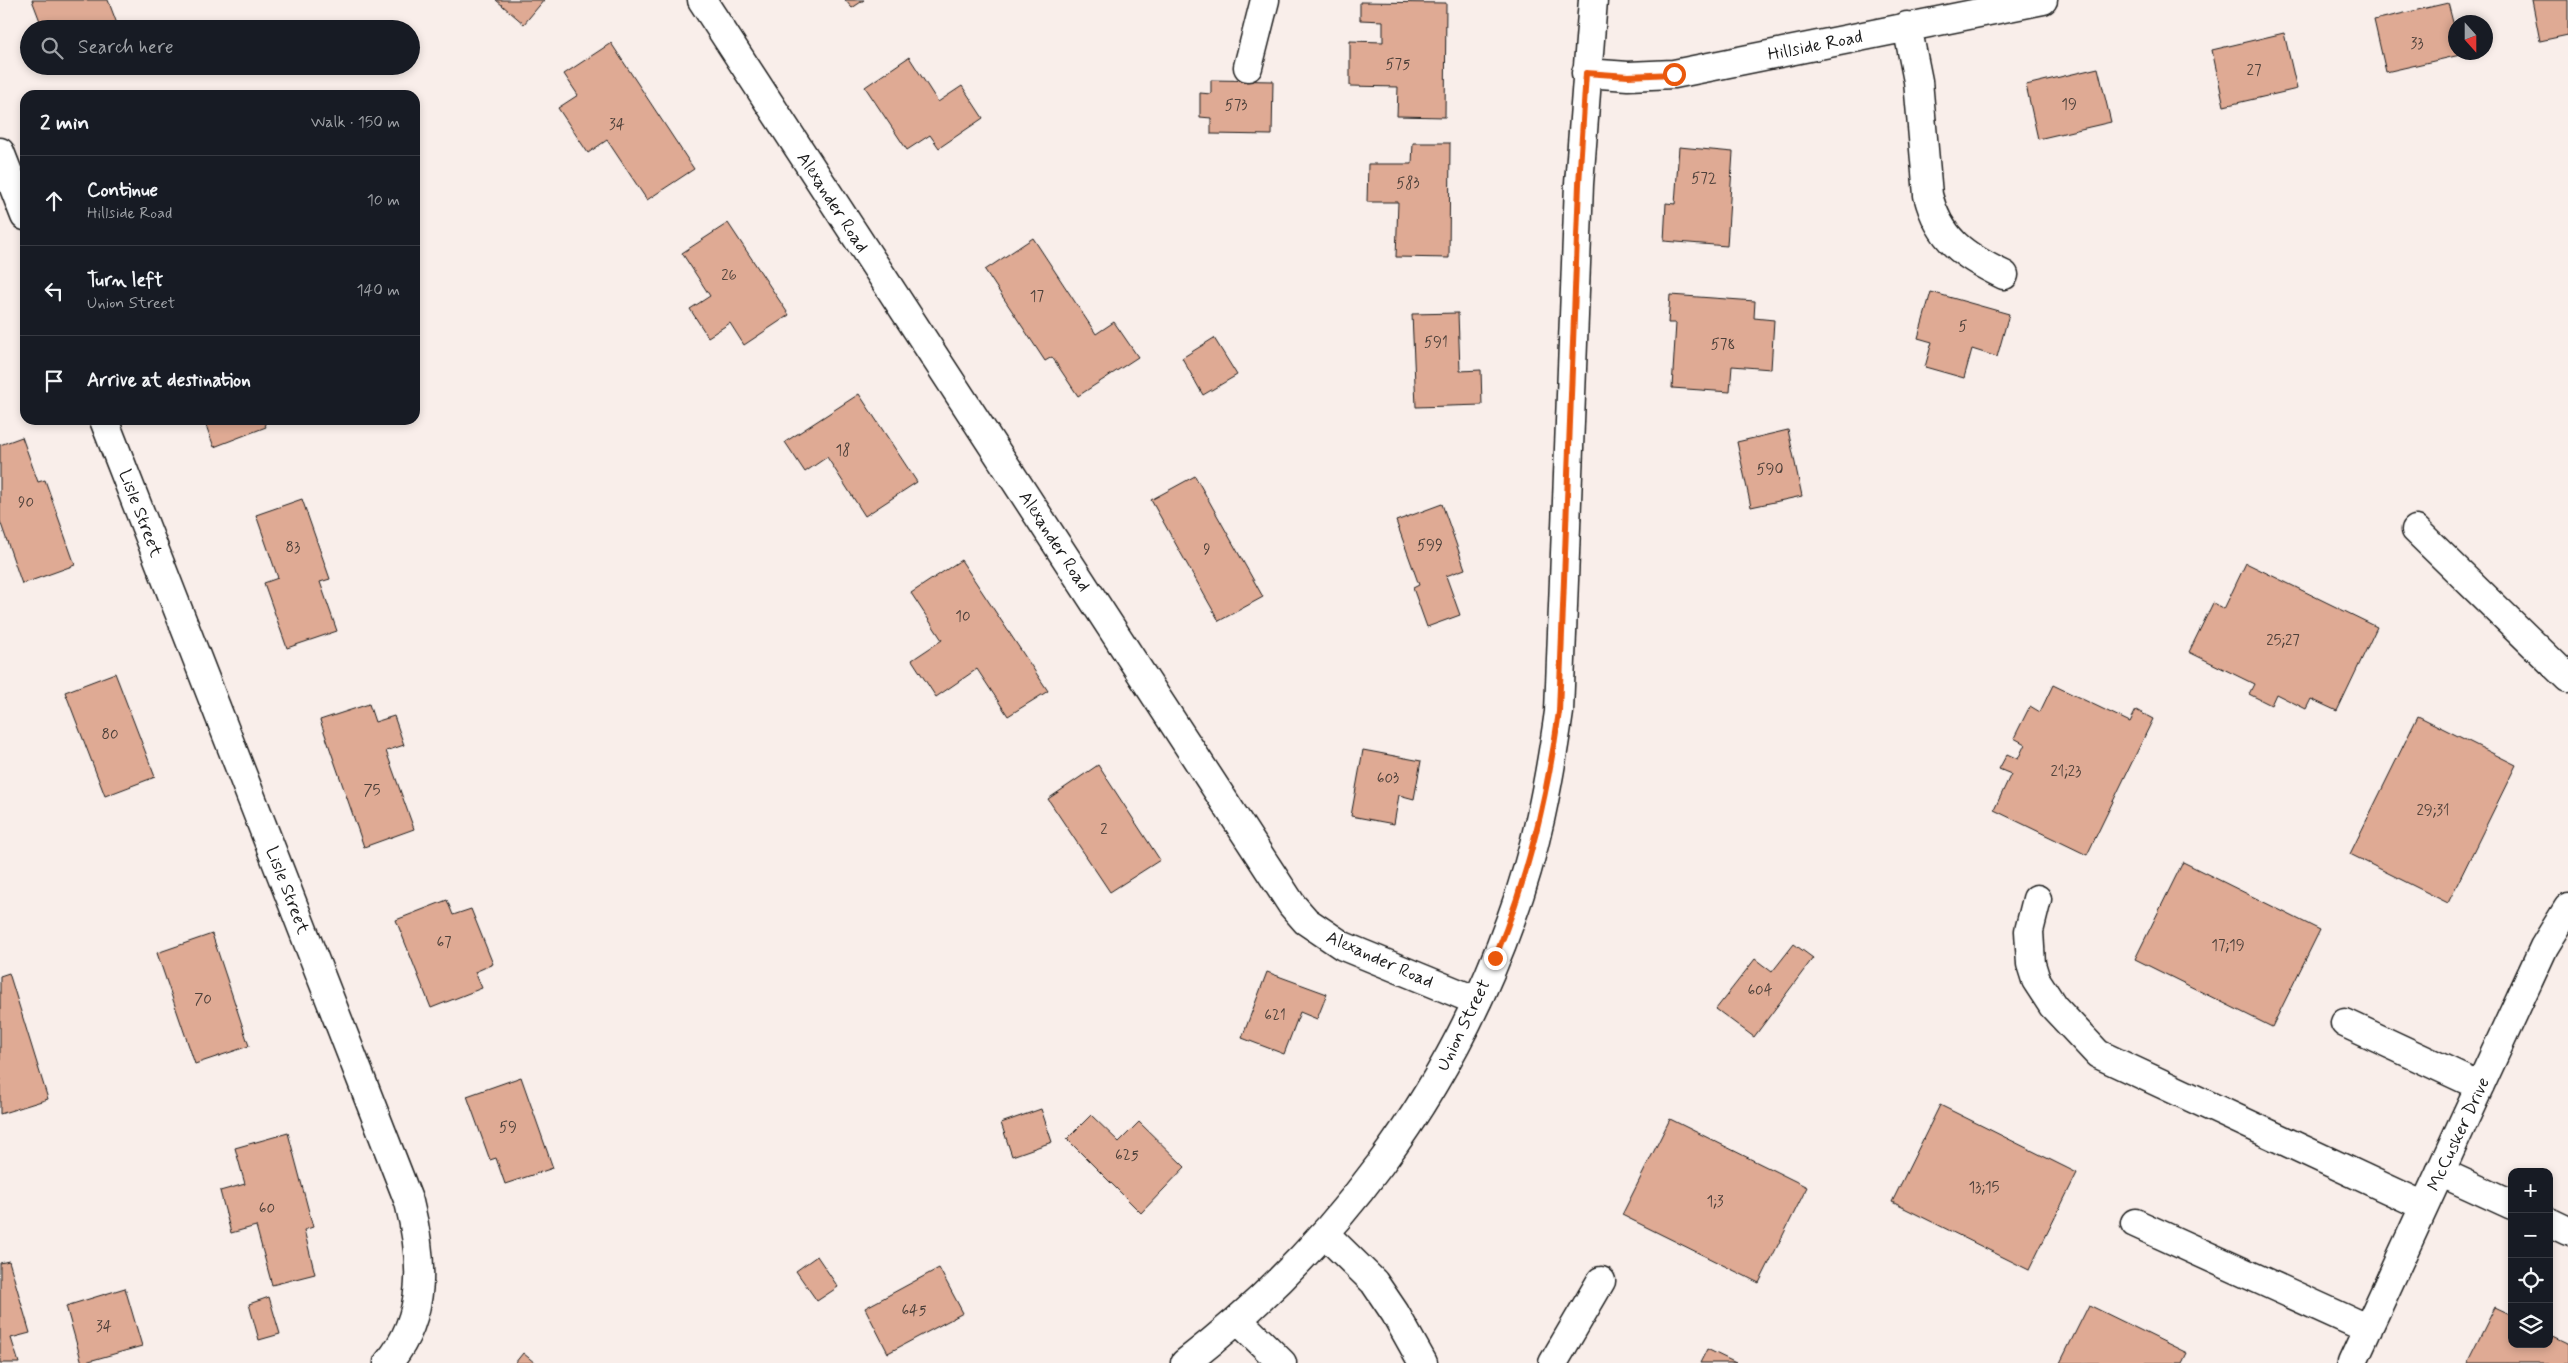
<!DOCTYPE html>
<html lang="en">
<head>
<meta charset="utf-8">
<style>
  body { margin:0; font-family:Mynerve,sans-serif; background:#242831; color:#f1f3f6 }
  .controls { position:absolute; right:15px; bottom:15px; display:grid; overflow:hidden; border-radius:10px; box-shadow:0 2px 8px #0003 }
  .controls button { width:45px; height:45px; display:grid; place-items:center; padding:0; border:0; border-bottom:1px solid #363941; background:#171b24; color:#f1f3f6; font:25px sans-serif }
  .compass { position:absolute; left:2448px; top:15px; width:45px; height:45px; border-radius:50%; background:#171b24; box-shadow:0 2px 8px #0003; rotate:159deg }
  .stop { position:absolute; width:15px; height:15px; margin:-11px; border:4px solid #ea580c; border-radius:50%; background:#fff }
  .stop.end { background:#ea580c; border-color:#fff; box-shadow:0 1px 5px #0008 }
  .list { margin:0; padding:0; list-style:none }
  h2 { display:flex; justify-content:space-between; align-items:center; height:65px; margin:0; padding:0 20px; font-size:21px }
  h2 small { font-size:16px; font-weight:400; color:#9ea1a6 }
  .list li { display:grid; grid-template-columns:32px 1fr auto; gap:15px; align-items:center; box-sizing:border-box; height:90px; padding:0 20px; border-top:1px solid #363941 }
  .list b { display:block; font-size:19px; white-space:nowrap }
  .list p { margin:0; font-size:16px; white-space:nowrap; color:#9ea1a6 }
  .list em { font-size:16px; font-style:normal; color:#9ea1a6 }
  .icon { flex:none; width:28px; height:28px; fill:none; stroke:currentColor; stroke-width:2; stroke-linecap:round; stroke-linejoin:round }
  .map { position:relative; flex:none; width:2568px; height:1363px; overflow:hidden }
  .search { position:absolute; background:#171b24; box-shadow:0 2px 8px #0003; left:20px; top:20px; width:400px; height:55px; display:flex; align-items:center; gap:12px; box-sizing:border-box; padding:0 18px; border-radius:28px; color:#9ea1a6; font-size:19px }
  .panel { position:absolute; background:#171b24; box-shadow:0 2px 8px #0003; left:20px; top:90px; width:400px; height:335px; border-radius:15px }
  .map>svg:first-child { display:block }
  .building { fill:#dfaa94; stroke:#1c1c1c }
  .lines { fill:none; stroke-linecap:round; stroke-linejoin:round }
  .minor-casing { stroke:#1c1c1c; stroke-width:31 }
  .major-casing { stroke:#1c1c1c; stroke-width:31 }
  .minor { stroke:#fff; stroke-width:28 }
  .major { stroke:#fff; stroke-width:28 }
  .route { stroke:#ea580c; stroke-width:6 }
  .labels { text-anchor:middle; stroke-width:4; stroke-linejoin:round; paint-order:stroke }
  .number-label { font-size:15px; fill:#4d403a }
  .street-label { font-size:18px; fill:#1c1c1c; stroke:#fff }
</style>
</head>
<body>
<div class="map">
<svg width="2568" height="1363" viewBox="0 0 2568 1363">
  <rect width="100%" height="100%" fill="#f9eeea"/>
  <filter id="ink" filterUnits="userSpaceOnUse"><feTurbulence type="fractalNoise" baseFrequency=".02" numOctaves="2"/><feDisplacementMap in="SourceGraphic" scale="10" xChannelSelector="R" yChannelSelector="G"/><feConvolveMatrix kernelMatrix="1 2 1 2 8 2 1 2 1" color-interpolation-filters="sRGB"/></filter>
  <g filter="url(#ink)">
    <path class="building" d="M32,0H108L119,29H43Z
      M496,0H544L524,24Z
      M845,0H864L852,8Z
      M2532,0H2568V35L2540,41Z
      M1360,2L1446,3L1445,117L1397,116L1398,87L1350,86V41L1383,42V21L1360,20Z
      M2448,3L2456,34V52H2460V55L2386,72L2374,20Z
      M2284,33L2297,89L2224,106L2212,50Z
      M611,43L694,169L647,200L607,140L588,153L558,108L578,95L564,74Z
      M909,57L938,102L962,86L983,118L939,148L930,135L907,150L865,87Z
      M2098,68L2111,122L2038,139L2026,85Z
      M1211,80L1273,81L1272,135L1211,134V118L1200,117V93L1211,94Z
      M1413,143H1450L1449,258L1396,257L1398,202H1367L1368,164H1412Z
      M1679,147L1733,152L1727,246L1664,241L1666,203L1675,204Z
      M728,223L789,315L744,345L730,323L708,337L690,309L710,296L682,253Z
      M1033,238L1096,334L1114,322L1138,357L1078,396L1052,357L1045,361L985,270Z
      M1931,292L2009,314L1997,357L1972,349L1964,378L1925,367L1932,342L1918,338Z
      M1670,295L1755,301L1754,318L1774,320L1771,369L1732,366L1730,392L1672,388L1676,323H1668Z
      M1458,313L1460,371L1481,370L1482,405L1416,407L1412,314Z
      M1214,338L1237,375L1203,395L1182,358Z
      M859,394L917,482L865,516L827,457L805,472L785,442Z
      M204,420H263L266,427L214,447Z
      M1788,430L1802,496L1751,507L1737,442Z
      M22,437L38,482L45,480L75,565L22,584L0,521V445Z
      M1195,476L1263,597L1219,621L1151,500Z
      M302,499L330,579L320,582L337,631L287,648L264,583L278,578L256,515Z
      M1442,504L1465,569L1446,576L1460,615L1427,627L1413,588L1419,585L1396,521Z
      M961,560L1048,691L1008,716L977,669L936,697L912,660L942,640L911,593Z
      M2246,563L2377,627L2337,711L2311,699L2306,709L2276,694L2271,705L2249,694L2254,684L2189,652L2213,603L2224,609Z
      M115,673L155,777L105,796L65,692Z
      M2053,685L2130,722L2136,710L2153,719L2087,855L1994,810L2011,774L1999,769L2007,754L2018,759L2025,744L2014,738L2030,706L2040,712Z
      M369,704L375,722L394,716L404,745L386,751L414,829L364,847L320,720Z
      M2418,716L2516,765L2448,903L2350,854Z
      M1363,750L1421,761L1414,799L1399,795L1394,824L1351,816Z
      M1098,765L1160,860L1110,892L1048,799Z
      M2183,862L2320,930L2272,1027L2135,959Z
      M447,900L453,915L471,909L493,964L475,972L482,988L431,1008L396,920Z
      M212,934L249,1046L195,1064L157,953Z
      M1794,944L1813,958L1754,1037L1716,1009L1755,959L1772,972Z
      M1267,972L1327,994L1317,1019L1300,1012L1284,1054L1242,1038Z
      M9,973L48,1099L0,1114V976Z
      M521,1077L553,1168L505,1184L496,1158L490,1160L467,1096Z
      M1940,1105L2077,1173L2029,1270L1892,1202Z
      M1041,1109L1052,1142L1012,1156L1001,1123Z
      M1091,1115L1119,1142L1139,1122L1185,1167L1141,1213L1067,1139Z
      M1670,1119L1807,1187L1759,1283L1622,1215Z
      M288,1133L313,1227L304,1230L315,1274L272,1285L256,1226L231,1233L220,1191L245,1184L235,1148Z
      M817,1256L838,1287L817,1301L796,1271Z
      M9,1261L30,1333L11,1338L19,1363H0V1263Z
      M939,1268L963,1313L888,1353L865,1308Z
      M125,1288L142,1346L82,1363L66,1306Z
      M269,1297L280,1334L259,1340L249,1304Z
      M2089,1305L2187,1353L2182,1363H2060Z
      M2495,1307L2512,1315V1344H2549V1334L2568,1343V1363H2467Z
      M1707,1349L1736,1363H1700Z
      M523,1353L535,1363H515Z"/>
    <g class="lines">
      <g class="minor-casing">
        <path id="minor" d="M702,0L1292,905L1306,921L1343,946L1477,1001
          M1907,26L1918,81L1928,195C1939,239 1964,256 2004,275
          M1248,67L1265,0
          M1586,73L1628,76L1674,74L2043,0
          M0,152L25,216
          M104,420L409,1202C423,1257 428,1316 388,1363
          M2416,530L2568,678
          M2037,899L2029,931L2031,964L2036,980L2053,1006L2098,1054L2424,1206
          M2345,1023L2480,1086
          M2440,1172L2512,1205
          M2549,1222L2568,1231
          M2135,1223L2368,1329
          M1325,1234L1374,1282L1395,1313L1423,1363
          M1238,1320L1282,1363
          M1553,1363L1601,1281
          M2352,1363L2544,947L2568,908"/>
      </g>
      <g class="major-casing">
        <path id="major" d="M1185,1363C1333,1249 1448,1096 1511,919C1536,852 1549,782 1559,712L1579,184L1593,0"/>
      </g>
      <use href="#minor" class="minor"/>
      <use href="#major" class="major"/>
    </g>
  </g>
  <g class="lines" filter="url(#ink)">
    <path class="route" d="M1495,958C1528,879 1547,797 1559,712L1579,184L1586,73L1628,76L1674,74"/>
  </g>
  <g class="labels">
    <g class="number-label">
      <text x="2417" y="48">33</text>
      <text x="1398" y="69">575</text>
      <text x="2254" y="75">27</text>
      <text x="2069" y="109">19</text>
      <text x="1236" y="110">573</text>
      <text x="617" y="129">34</text>
      <text x="1704" y="183">572</text>
      <text x="1408" y="188">583</text>
      <text x="729" y="280">26</text>
      <text x="1037" y="301">17</text>
      <text x="1963" y="331">5</text>
      <text x="1436" y="347">591</text>
      <text x="1723" y="349">578</text>
      <text x="843" y="455">18</text>
      <text x="1770" y="474">590</text>
      <text x="26" y="507">90</text>
      <text x="1430" y="550">599</text>
      <text x="293" y="552">83</text>
      <text x="1207" y="554">9</text>
      <text x="963" y="621">10</text>
      <text x="2283" y="645">25;27</text>
      <text x="110" y="739">80</text>
      <text x="2066" y="776">21;23</text>
      <text x="1388" y="783">603</text>
      <text x="372" y="795">75</text>
      <text x="2433" y="815">29;31</text>
      <text x="1104" y="834">2</text>
      <text x="444" y="947">67</text>
      <text x="2228" y="950">17;19</text>
      <text x="1760" y="995">604</text>
      <text x="203" y="1004">70</text>
      <text x="1275" y="1020">621</text>
      <text x="508" y="1132">59</text>
      <text x="1127" y="1160">625</text>
      <text x="1984" y="1192">13;15</text>
      <text x="1715" y="1206">1;3</text>
      <text x="267" y="1213">60</text>
      <text x="914" y="1315">645</text>
      <text x="104" y="1331">34</text>
    </g>
    <g class="street-label">
      <text transform="translate(1815 45) rotate(-11)" y="6">Hillside Road</text>
      <text transform="translate(833 202) rotate(57)" y="6">Alexander Road</text>
      <text transform="translate(141 513) rotate(69)" y="6">Lisle Street</text>
      <text transform="translate(1055 541) rotate(57)" y="6">Alexander Road</text>
      <text transform="translate(288 890) rotate(69)" y="6">Lisle Street</text>
      <text transform="translate(1380 959) rotate(24)" y="6">Alexander Road</text>
      <text transform="translate(1463 1025) rotate(-64)" y="6">Union Street</text>
      <text transform="translate(2458 1134) rotate(-65)" y="6">McCusker Drive</text>
    </g>
  </g>
</svg>
<div class="controls">
<button>+</button>
<button>−</button>
<button><svg class="icon" aria-label="locate" viewBox="0 0 24 24"><circle cx="12" cy="12" r="6"/><path d="M12 2v4M12 18v4M2 12h4M18 12h4"/></svg></button>
<button><svg class="icon" aria-label="layers" viewBox="0 0 24 24"><path d="M12 4l9 5-9 5-9-5zM3 14l9 5 9-5"/></svg></button>
</div>
<svg class="compass" viewBox="-18 -18 36 36"><path d="M0-13l5 13h-10z" fill="#e53935"/><path d="M0 13l5-13h-10z" fill="#9ea1a6"/></svg>
<div class="stop" style="left:1674px;top:74px"></div>
<div class="stop end" style="left:1495px;top:958px"></div>
<div class="search"><svg class="icon" aria-label="search" viewBox="0 0 24 24"><circle cx="10" cy="10" r="6"/><path d="M15 15l6 6"/></svg>Search here</div>
<section class="panel">
<h2>2 min<small>Walk · 150 m</small></h2>
<ul class="list">
<li><svg class="icon" aria-label="ahead" viewBox="0 0 24 24"><path d="M12 20V5M6 11l6-6 6 6"/></svg><div><b>Continue</b><p>Hillside Road</p></div><em>10 m</em></li>
<li><svg class="icon" aria-label="left" viewBox="0 0 24 24"><path d="M17 20v-9H6M10 6l-5 5 5 5"/></svg><div><b>Turn left</b><p>Union Street</p></div><em>140 m</em></li>
<li><svg class="icon" aria-label="arrive" viewBox="0 0 24 24"><path d="M6 21V4h12l-3 4 3 4H6"/></svg><div><b>Arrive at destination</b></div></li>
</ul>
</section>
</div>
</body>
</html>
